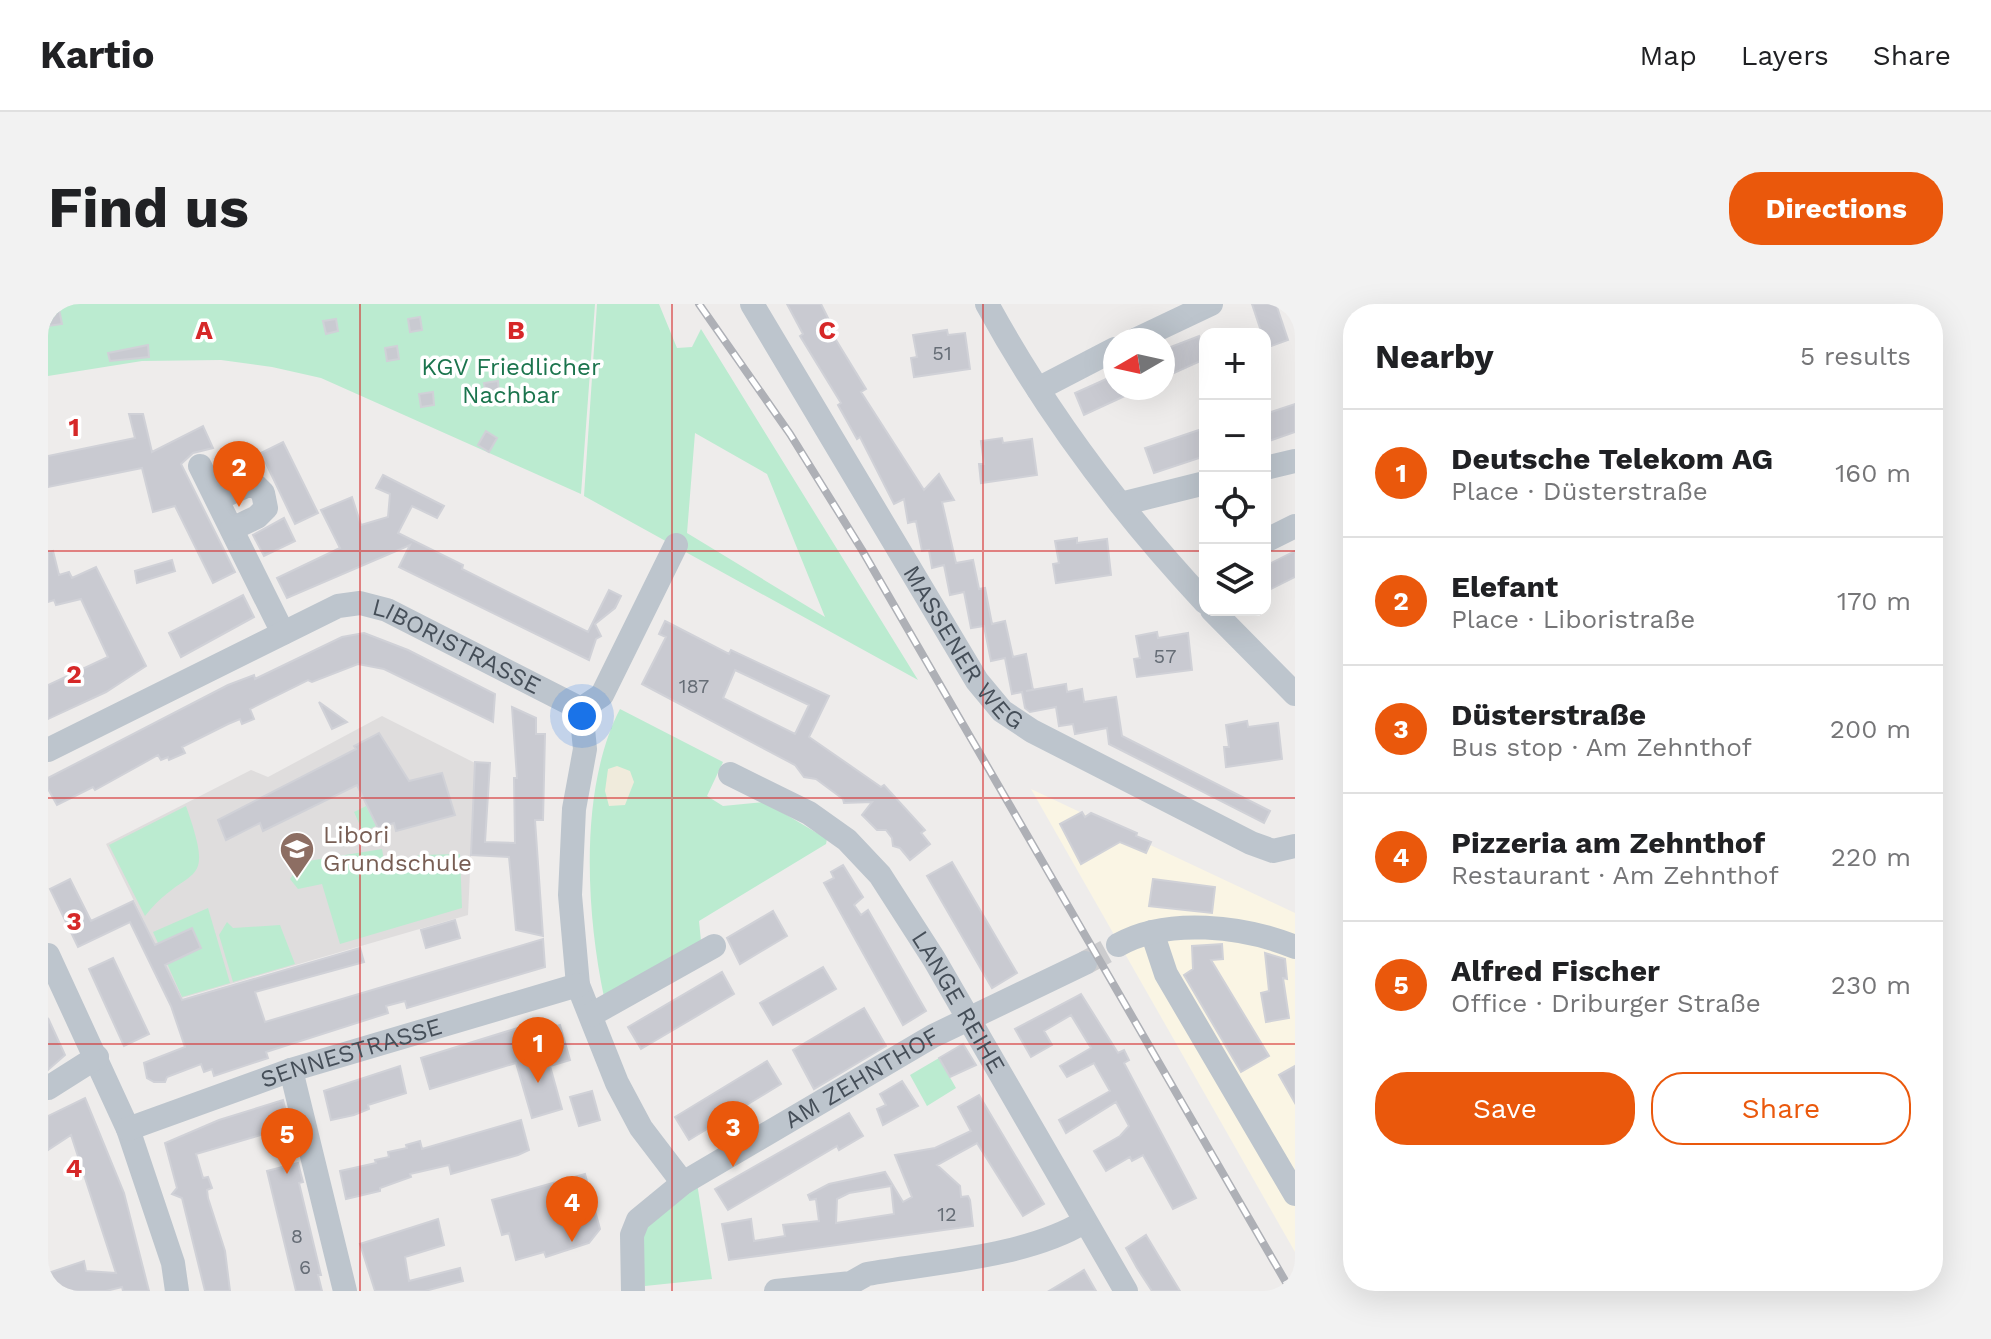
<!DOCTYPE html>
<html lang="en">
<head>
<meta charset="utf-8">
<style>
  body { margin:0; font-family:"Work Sans",sans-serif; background:#f2f2f2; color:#202124 }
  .controls { position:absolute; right:24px; top:24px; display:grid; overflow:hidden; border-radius:16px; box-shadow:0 8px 32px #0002 }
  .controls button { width:72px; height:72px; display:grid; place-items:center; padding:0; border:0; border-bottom:2px solid #e0e0e0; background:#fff; color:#202124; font:40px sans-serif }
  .compass { position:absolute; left:1055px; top:24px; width:72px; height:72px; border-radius:50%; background:#fff; box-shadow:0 8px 32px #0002; rotate:261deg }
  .you { position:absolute; left:534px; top:412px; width:28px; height:28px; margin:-20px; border:6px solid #fff; border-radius:50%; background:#1a73e8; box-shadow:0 0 0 12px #1a73e833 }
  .badge { display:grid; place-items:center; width:52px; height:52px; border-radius:50%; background:#ea580c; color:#fff; font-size:26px; font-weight:700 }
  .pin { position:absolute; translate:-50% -66px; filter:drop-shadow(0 2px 4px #0008) }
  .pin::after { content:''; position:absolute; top:42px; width:28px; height:24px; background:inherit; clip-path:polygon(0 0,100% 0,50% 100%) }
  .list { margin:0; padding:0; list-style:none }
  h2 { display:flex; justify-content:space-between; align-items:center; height:104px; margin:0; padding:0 32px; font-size:34px }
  h2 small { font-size:26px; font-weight:400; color:#757577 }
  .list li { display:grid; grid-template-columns:52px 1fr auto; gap:24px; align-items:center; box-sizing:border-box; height:128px; padding:0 32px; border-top:2px solid #e0e0e0 }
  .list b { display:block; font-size:30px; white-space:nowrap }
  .list p { margin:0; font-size:26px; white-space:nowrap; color:#757577 }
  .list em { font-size:26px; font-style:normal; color:#757577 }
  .actions { display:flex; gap:16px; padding:24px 32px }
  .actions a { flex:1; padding:18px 0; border:2px solid #ea580c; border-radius:32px; text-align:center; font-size:28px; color:#ea580c }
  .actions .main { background:#ea580c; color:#fff }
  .icon { flex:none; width:44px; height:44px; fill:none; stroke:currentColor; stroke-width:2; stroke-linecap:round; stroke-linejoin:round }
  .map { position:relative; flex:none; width:1247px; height:987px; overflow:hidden; border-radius:32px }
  header { display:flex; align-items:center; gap:48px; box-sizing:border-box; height:112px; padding:0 40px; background:#fff; border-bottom:2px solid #e0e0e0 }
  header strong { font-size:38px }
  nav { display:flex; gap:44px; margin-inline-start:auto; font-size:28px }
  .intro { display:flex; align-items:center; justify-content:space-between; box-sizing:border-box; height:192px; padding:0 48px }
  h1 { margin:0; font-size:56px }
  .button { padding:20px 36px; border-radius:32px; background:#ea580c; color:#fff; font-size:28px; font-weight:700 }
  main { display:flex; gap:48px; padding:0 48px }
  aside { flex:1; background:#fff; border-radius:32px; box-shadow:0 8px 32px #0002 }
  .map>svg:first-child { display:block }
  .commercial { fill:#faf5e4 }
  .education { fill:#dfdddd }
  .green { fill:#bbebd0; fill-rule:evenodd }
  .sand { fill:#f0ebdc }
  .building { fill:#c9cad1; stroke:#d0d1d7; stroke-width:2; fill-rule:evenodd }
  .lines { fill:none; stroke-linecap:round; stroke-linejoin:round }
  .minor-tunnel { stroke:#ccccce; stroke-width:24; stroke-dasharray:24 12; stroke-linecap:butt }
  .minor { stroke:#bdc5cd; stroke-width:24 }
  .rail-casing { stroke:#aeb0b6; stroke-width:8 }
  .rail { stroke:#fff; stroke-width:5; stroke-dasharray:15; stroke-linecap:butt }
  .grid { fill:none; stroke:#d62828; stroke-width:2; stroke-opacity:0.55 }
  .labels { text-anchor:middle; stroke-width:7; stroke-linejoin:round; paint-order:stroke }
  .number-label { font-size:20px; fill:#666d76 }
  .park-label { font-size:24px; fill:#1b744d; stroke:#fff }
  .street-label { font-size:24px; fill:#454e58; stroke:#fff }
  .education-label { font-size:24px; fill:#785e54; stroke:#fff; text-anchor:start }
  .grid-label { font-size:26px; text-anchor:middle; font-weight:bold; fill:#d62828; stroke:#fff; stroke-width:7; stroke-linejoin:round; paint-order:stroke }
</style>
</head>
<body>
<header>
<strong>Kartio</strong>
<nav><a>Map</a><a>Layers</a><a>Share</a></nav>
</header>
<div class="intro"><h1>Find us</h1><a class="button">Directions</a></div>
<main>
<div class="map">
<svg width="1247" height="987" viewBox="0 0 1247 987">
  <rect width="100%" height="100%" fill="#eeeceb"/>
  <path class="commercial" d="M983,485L1247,609V948Z"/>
  <path class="education" d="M334,412L427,459L420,611L134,694L58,540L203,466L220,473Z"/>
  <path class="green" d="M0,0H547L533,190L273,74L224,63L173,56L94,57L0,72Z
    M549,0H611L629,44L644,43L653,25L870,376L536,192ZM647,129L719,170L777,313L639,229Z
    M572,405L675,458L659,492L675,502L717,498L779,535L778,540L651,617L653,637L556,693C538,607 531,484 572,405Z
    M138,502C169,590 141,557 97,612L61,541Z
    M318,502L328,522L315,528L306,508Z
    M334,545L337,562L372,551L412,550L414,604L292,640L274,580L250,585L242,575L254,558Z
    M160,604L182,679L134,693L105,628Z
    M179,618L185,624L232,621L247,660L185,678L171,631Z
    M891,754L908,784L879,802L862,771Z
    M649,879L664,975L597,982C587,914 599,919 649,879Z"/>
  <path class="sand" d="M569,462L582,467L586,478L577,501L561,502L557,487L560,465Z"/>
  <path class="building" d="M739,0H773L781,16L777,18L818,85L813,88L876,186L891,170L906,196L894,198L908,259L925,256L931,285L937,284L944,320L957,317L965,353L978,350L985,386L978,387L1018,380L1019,388L1034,385L1036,398L1068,393L1074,432L1222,507L1216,519L1061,440L1059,424L1027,430L1025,420L1011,422L1008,403L982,408L977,404L974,388L964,390L957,354L943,357L936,322L923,324L916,288L902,291L896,261L884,264L881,246L874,247L868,217L860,219L856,195L846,200L812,133L809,135L790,101L793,99L752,32L755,30Z
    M1204,0H1228L1240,36L1218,44L1217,30H1214Z
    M11,5L14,20L0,22V8Z
    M372,13L374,26L362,28L360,15Z
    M288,15L290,27L278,30L275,17Z
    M899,26L900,31L917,29L922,65L866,73L863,54L869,53L865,31Z
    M1151,32L1157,55L1115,74V46Z
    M100,41L101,53L62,57L60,49Z
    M349,42L351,55L339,57L337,44Z
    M1067,71V84H1094L1036,111L1027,89Z
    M450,77L451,90L438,91L436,79Z
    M385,88L386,101L373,103L371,90Z
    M1247,100V128L1221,137L1217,135V110Z
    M81,110H95L104,148L155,122L165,144L145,149L133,160L187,268L165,279L127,202L105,208L94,164L0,183V152L87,134Z
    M1157,124V152L1106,169L1097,144Z
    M438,127L449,134L441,148L430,141Z
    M954,134L955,139L984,135L989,171L933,179L931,160H936L933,137Z
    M235,138L270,209L247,220L213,149Z
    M199,139L210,162L177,175L167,155Z
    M335,171L396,202L389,214L364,202L350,229L415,261L414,265L540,328L561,286L573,292L567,304L547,320L553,332L548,335L541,356L351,263L362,241L239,294L229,274L292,244L273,206L304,193L313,221L340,213L342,190L328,184Z
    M236,214L247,237L216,252L205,231Z
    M1029,234V239L1059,235L1063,271L1008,279L1005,260L1011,259L1007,237Z
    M5,247L11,271L21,268L24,274L48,263L98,362L58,388L0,415V381L60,353L33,295L8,301L6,296L0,298V248Z
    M1247,247V273L1217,288V262Z
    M124,256L127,267L89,279L87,267Z
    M195,291L206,313L133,353L121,329Z
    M617,317L681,350L683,346L781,392L761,433L833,483L836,481L877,526L873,529L882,540L862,556L852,544L845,542L844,534L838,526H829L814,511L824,498L796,499L795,495L768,475L756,473L747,461L594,380L618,333L611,330ZM687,366L761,401L747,430L675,394Z
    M1109,328L1110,334L1140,329L1144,366L1089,373L1086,355L1092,354L1088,332Z
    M316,329L360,346L447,390L445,418L336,365L310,360L264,378L260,376L202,405L206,415L194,420L192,415L180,420L134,443L137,449L121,456L120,453L113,456L110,451L47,486L45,483L9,501L0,485V474L180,381L206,371L207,375L294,333Z
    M271,398L299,418L284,425Z
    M464,403L488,414V430H497L495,516H487L495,632L468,626L461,553L423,551L427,458L442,459L437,538L467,539L466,474H469Z
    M1199,417L1200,423L1230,419L1234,455L1178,463L1176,443H1181L1178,421Z
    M331,429L361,477L394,469L407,511L348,527L346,519L330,524L309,481L215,527L212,519L178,536L170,516L308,445L306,442Z
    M1034,508L1037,513L1043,509L1089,529L1088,532L1103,538L1098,549L1072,538L1033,560L1012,520Z
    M904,558L969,669L944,684L879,572Z
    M795,561L815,593L806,601L813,611L820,606L878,707L855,721L776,579L786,574L783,568Z
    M22,575L43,617L85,597L107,641L144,624L153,644L117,661L134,696L312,644L316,658L207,688L217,718L495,635L497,663L359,704L357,697L338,702L340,709L218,748L220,754L166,772L164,765L156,768L153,760L119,773L117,778H106L99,774L96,759L137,743L123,702L82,618L30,643L2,585Z
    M1105,575L1167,583L1164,609L1101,602Z
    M725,607L739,632L692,660L679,634Z
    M407,616L412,634L378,644L373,626Z
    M1174,640L1175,655L1163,656L1221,752L1193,768L1136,671L1145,665L1144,642Z
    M1217,649L1237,655L1239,675L1235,674L1241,714L1218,718L1213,689L1221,687Z
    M65,654L101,730L76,742L41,665Z
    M775,663L788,685L725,721L712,699Z
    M674,668L686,690L593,745L580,723Z
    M1033,690L1070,749L1076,746L1081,756L1076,759L1148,894L1125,905L1095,851L1084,857L1082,853L1058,867L1046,847L1072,832L1081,822L1068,798L1018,829L1011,816L1062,787L1046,759L1019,773L1012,762L1043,744L1023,711L996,727L1004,741L983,753L967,725Z
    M816,704L838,742L766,785L745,746Z
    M0,714L17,751L0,766Z
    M489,718L492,727L512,721L522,756L502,762L514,805L484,814L468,759L382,785L373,754Z
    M915,740L928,761L902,773L891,754Z
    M719,757L733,780L641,836L627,813Z
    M352,762L358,789L320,801L321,805L306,811L283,816L276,787Z
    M1247,762V799L1231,771Z
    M854,777L870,802L835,821L829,805L838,801L832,790Z
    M544,787L552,816L531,822L522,793Z
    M931,791L996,900L975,912L929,839L889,861L912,882L913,893L920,892L922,896L925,922L681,956L674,920L703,915L706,937L737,932L735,921L771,917L768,895L762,896L760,891L781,880L837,868L855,898L864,893L847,851L887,844L923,827L910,803ZM843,882L846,910L788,919L789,895L801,889Z
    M37,794L76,889L101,987H75L74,983L58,987H0V969L36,957L38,967L68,969L23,831L0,846V812Z
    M235,796L243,828L232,831L223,828L148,850L155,874L160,873L164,884L159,886L160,894L177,947L182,987H157L134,894L124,890L129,884L117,839L171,816Z
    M801,809L815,832L791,846L789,842L680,906L667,885Z
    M473,816L481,846L470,851L403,870L401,861L362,870L363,873L332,884V887L298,895L292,867L328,859L327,856L341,853L340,848L359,844L358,841L372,837L374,845Z
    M250,859L255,878L251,879L273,971H270L274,987H248L219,867Z
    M537,870L552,925L541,939L498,953L496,948L468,956L461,929L454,931L444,896Z
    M390,915L396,941L357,953L361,977L412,964L415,977L377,987H327L312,940Z
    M1098,931L1110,951L1132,987H1104L1089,964L1078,944Z
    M1036,966L1048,987H1001Z"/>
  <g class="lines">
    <path class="minor-tunnel" d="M1037,659L1070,641"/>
    <g class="minor">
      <path id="s1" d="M704,0L929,377L954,407L984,427L1203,539L1225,547L1247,542"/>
      <path d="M939,0C998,108 1073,208 1157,298"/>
      <path d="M1087,36L1163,0"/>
      <path d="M990,85L1067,45"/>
      <path d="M152,162L235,329"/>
      <path d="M1217,164L1247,157"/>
      <path d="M169,195L198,182H208L215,189L218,204L209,213L184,225"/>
      <path d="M1073,200L1157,179"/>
      <path d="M1217,237L1247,222"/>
      <path d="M1164,306L1247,390"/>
      <path d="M533,405L537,445L526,505L522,591L530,681L569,779L593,824L635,879"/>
      <path d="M533,405L554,391L628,241"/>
      <path id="s2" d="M0,446L290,302L312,299L339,306L533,405"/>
      <path id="s3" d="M682,470L761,509L799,536L832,571L886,655L1078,987"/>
      <path d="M1104,628L1118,670L1247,890"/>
      <path d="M1070,641C1119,613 1196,622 1247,643"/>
      <path d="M0,651L80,825L125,959L129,987"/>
      <path d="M543,711L666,642"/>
      <path d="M243,766L297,987"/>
      <path d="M0,784L49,753"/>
      <path id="s4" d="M80,825L243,766L530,681"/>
      <path id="s5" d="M585,987L584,931L590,916L635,879L885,732L1037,659"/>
      <path d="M728,987L803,979L819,970C886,958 978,953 1036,918"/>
    </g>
    <g class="rail-casing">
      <path id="rail" d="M651,0L742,130L814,246L1243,987"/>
    </g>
    <use href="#rail" class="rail"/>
  </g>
  <path class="grid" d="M312,0V987M624,0V987M935,0V987M0,247H1157M1217,247H1247M0,494H1247M0,740H1247"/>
  <defs>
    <g id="school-pin" transform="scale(1.8)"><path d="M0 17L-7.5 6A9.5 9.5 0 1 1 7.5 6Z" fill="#8d6e63" stroke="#fff"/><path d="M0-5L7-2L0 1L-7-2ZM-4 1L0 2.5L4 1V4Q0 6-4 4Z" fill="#fff"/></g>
  </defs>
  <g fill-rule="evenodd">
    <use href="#school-pin" x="249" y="545"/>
  </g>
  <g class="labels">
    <g class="number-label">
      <text x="894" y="56">51</text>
      <text x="1117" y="359">57</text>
      <text x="646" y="389">187</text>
      <text x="899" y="917">12</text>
      <text x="249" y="939">8</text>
      <text x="257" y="970">6</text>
    </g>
    <g class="park-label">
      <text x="463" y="71">KGV Friedlicher<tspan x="463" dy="28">Nachbar</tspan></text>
    </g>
    <g class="street-label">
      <text dy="8" stroke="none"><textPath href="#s1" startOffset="404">MASSENER WEG</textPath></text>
      <text dy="8" stroke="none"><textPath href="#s2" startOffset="452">LIBORISTRASSE</textPath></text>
      <text dy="8" stroke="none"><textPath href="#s3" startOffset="332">LANGE REIHE</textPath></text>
      <text dy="8" stroke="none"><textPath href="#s4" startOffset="236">SENNESTRASSE</textPath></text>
      <text dy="8" stroke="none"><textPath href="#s5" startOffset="338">AM ZEHNTHOF</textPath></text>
    </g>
    <g class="education-label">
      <text x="275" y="539">Libori<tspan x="275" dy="28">Grundschule</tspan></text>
    </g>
  </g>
  <g class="grid-label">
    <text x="156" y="35">A</text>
    <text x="468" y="35">B</text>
    <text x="779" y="35">C</text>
    <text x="26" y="132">1</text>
    <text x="26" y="379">2</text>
    <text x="26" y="626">3</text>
    <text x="26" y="873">4</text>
  </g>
</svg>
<div class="controls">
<button>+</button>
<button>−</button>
<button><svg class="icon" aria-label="locate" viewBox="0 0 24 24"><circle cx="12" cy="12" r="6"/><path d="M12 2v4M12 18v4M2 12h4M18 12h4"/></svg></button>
<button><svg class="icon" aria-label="layers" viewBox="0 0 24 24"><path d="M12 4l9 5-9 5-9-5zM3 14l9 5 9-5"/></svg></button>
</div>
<svg class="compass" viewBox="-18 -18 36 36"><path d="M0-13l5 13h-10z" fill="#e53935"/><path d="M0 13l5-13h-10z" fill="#757577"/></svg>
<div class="you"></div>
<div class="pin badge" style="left:490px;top:779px">1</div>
<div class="pin badge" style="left:191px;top:203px">2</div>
<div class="pin badge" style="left:685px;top:863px">3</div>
<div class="pin badge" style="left:524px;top:938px">4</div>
<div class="pin badge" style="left:239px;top:870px">5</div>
</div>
<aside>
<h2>Nearby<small>5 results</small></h2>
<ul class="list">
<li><span class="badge">1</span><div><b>Deutsche Telekom AG</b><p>Place · Düsterstraße</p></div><em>160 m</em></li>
<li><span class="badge">2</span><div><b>Elefant</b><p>Place · Liboristraße</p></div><em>170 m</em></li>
<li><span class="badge">3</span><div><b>Düsterstraße</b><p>Bus stop · Am Zehnthof</p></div><em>200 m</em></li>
<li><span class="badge">4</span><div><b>Pizzeria am Zehnthof</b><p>Restaurant · Am Zehnthof</p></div><em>220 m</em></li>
<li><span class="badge">5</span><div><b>Alfred Fischer</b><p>Office · Driburger Straße</p></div><em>230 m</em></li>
</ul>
<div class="actions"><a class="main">Save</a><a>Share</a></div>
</aside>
</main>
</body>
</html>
